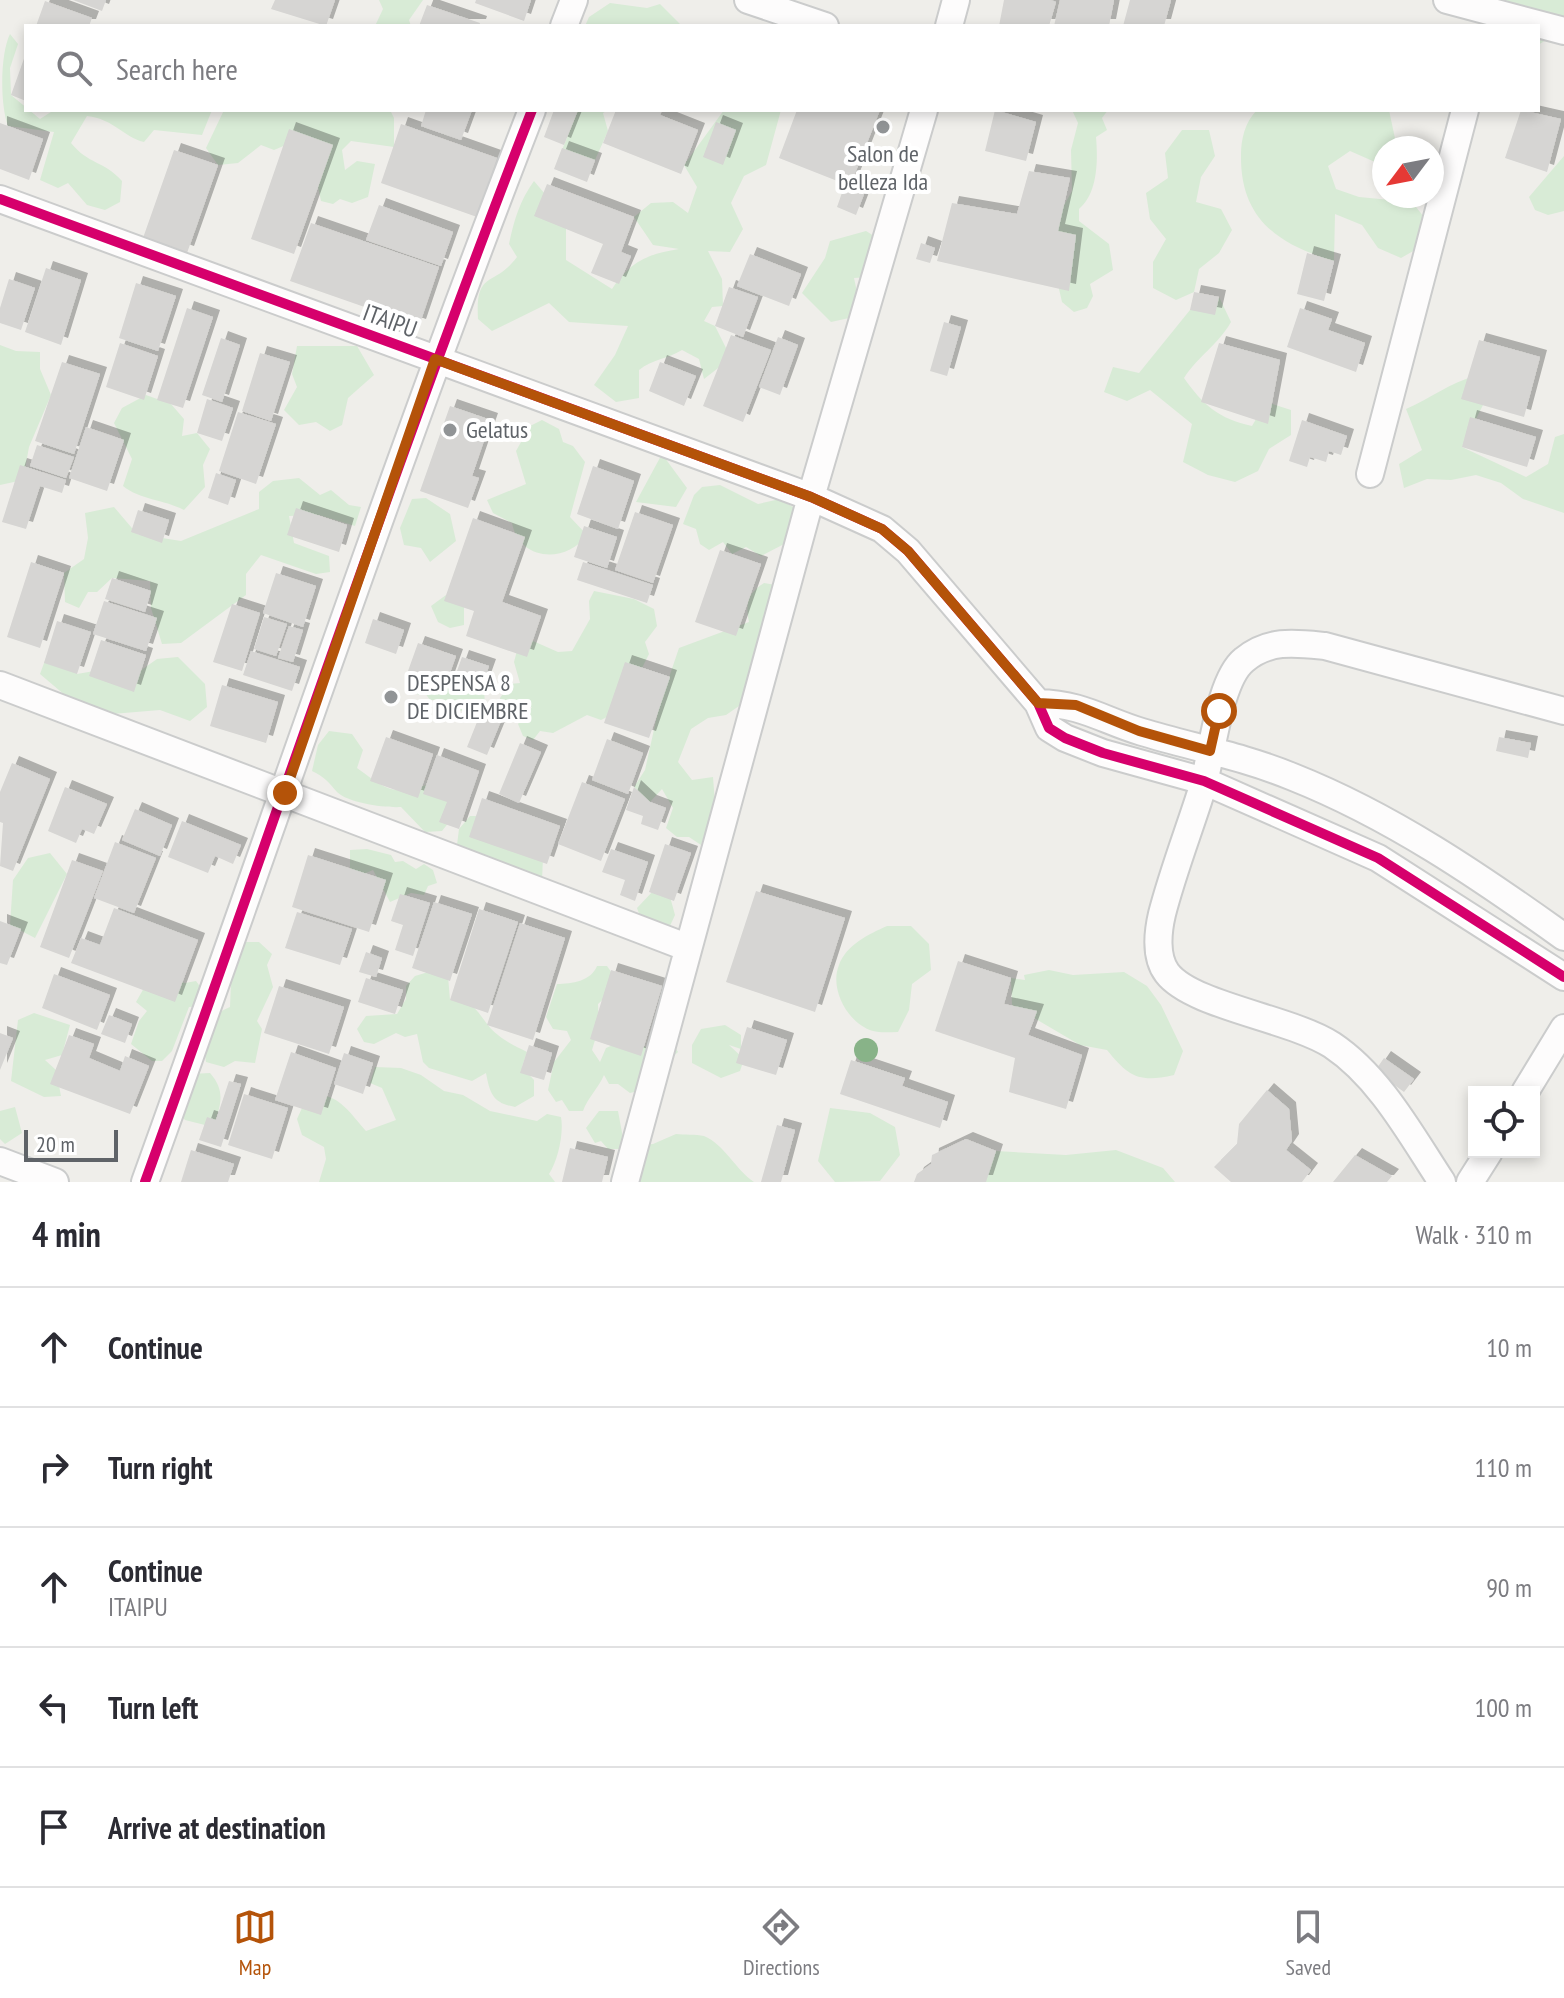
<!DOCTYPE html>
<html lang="en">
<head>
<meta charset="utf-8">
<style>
  body { margin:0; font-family:"PT Sans Narrow",sans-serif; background:#f7f7f7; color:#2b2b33 }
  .controls { position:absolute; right:24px; bottom:24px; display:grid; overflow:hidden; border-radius:0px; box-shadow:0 4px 12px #0003 }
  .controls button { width:72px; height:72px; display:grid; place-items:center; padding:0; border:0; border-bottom:2px solid #e1e1e2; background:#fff; color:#2b2b33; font:40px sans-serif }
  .compass { position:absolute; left:1372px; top:136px; width:72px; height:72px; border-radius:50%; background:#fff; box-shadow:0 4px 12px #0003; rotate:238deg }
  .scale { position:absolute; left:24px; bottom:20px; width:94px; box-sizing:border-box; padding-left:8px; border:4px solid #5f6368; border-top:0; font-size:22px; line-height:28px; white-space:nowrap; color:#5f6368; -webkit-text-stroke:6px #fff; paint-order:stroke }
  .stop { position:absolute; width:24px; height:24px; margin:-18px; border:6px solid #b45309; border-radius:50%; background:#fff }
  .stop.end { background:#b45309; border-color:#fff; box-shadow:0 2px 8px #0008 }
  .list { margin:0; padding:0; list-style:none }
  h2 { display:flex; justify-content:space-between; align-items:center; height:104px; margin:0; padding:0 32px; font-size:34px }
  h2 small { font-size:26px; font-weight:400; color:#7c7c81 }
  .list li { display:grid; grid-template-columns:52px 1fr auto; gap:24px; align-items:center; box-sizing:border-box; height:120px; padding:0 32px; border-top:2px solid #e1e1e2 }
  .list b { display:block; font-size:30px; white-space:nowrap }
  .list p { margin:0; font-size:26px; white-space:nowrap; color:#7c7c81 }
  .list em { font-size:26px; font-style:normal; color:#7c7c81 }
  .icon { flex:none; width:44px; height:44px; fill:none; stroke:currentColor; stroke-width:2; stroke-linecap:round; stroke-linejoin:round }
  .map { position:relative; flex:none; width:1564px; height:1182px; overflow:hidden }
  .search { position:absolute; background:#fff; box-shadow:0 4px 12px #0003; left:24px; right:24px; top:24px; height:88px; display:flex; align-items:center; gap:20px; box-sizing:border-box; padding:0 28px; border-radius:0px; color:#7c7c81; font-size:30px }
  .sheet { height:704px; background:#fff }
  nav { display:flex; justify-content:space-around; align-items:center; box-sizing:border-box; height:112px; border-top:2px solid #e1e1e2; background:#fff; font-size:22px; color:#7c7c81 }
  nav a { display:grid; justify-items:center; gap:4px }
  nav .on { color:#b45309 }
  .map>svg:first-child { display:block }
  .green { fill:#d8ebd6 }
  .building { fill:#d6d5d3; filter:url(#shadow) }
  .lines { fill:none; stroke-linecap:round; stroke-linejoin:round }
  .minor-casing { stroke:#cbcccc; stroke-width:30 }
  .minor { stroke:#fdfcfc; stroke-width:26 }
  .cycleway-casing { stroke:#fff; stroke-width:15 }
  .cycleway { stroke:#d6006c; stroke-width:10 }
  .tree { fill:#88b388 }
  .route { stroke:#b45309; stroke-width:10 }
  .poi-dot { fill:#919496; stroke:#fff; stroke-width:3 }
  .labels { text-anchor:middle; stroke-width:8; stroke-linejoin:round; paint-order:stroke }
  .poi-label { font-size:24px; fill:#5f6368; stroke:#fff; text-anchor:start }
  .street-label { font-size:24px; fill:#5f6368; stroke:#fff }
</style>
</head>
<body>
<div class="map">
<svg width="1564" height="1182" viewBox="0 0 1564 1182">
  <defs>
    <filter id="shadow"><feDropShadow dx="7" dy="-7" stdDeviation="0" flood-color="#0004"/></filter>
  </defs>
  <rect width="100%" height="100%" fill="#efeeea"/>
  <path class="green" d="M379,0H423L409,20L411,26H375L383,9Z
    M1484,0H1564V33L1559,32L1538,45V26Z
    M610,3L647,8L660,4L682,26H585L589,17Z
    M10,34L18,44L10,68L11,95L40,119L54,110H212L202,135L154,130L144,142C123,137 114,119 87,116L71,143C89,165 103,160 122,181L120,202L105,210L87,205L68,183L58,188L40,180L54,132L8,126C0,105 0,54 10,34Z
    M224,110H390L394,118V147L351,141L342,150L345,170L357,161L375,164L368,197L352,203L340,199L333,204L321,201L318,187L328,157L322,141L293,142L274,150L261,145L238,163L218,165L206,148Z
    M578,110H608L603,113L608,131L595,160H558Z
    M724,110H781L766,165L744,176L731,203L743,229L730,252L708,251L722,279L723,306L712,307L704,321L715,326L731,358L704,379L699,359L682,350C667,359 653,359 639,370V398L616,402L594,385L615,355L628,326L569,322L549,303L492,331L478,319C475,269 494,288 517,257L509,244C514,220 520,200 534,181L566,219V260L612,289C630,262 647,254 679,249L653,245L634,217L651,203L673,202L688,213L697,187L684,165Z
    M1072,110H1108L1102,118L1107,130L1096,137C1098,160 1098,193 1079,209V221L1109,244L1113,270L1090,284L1093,296L1087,308L1074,312L1062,302L1059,289L1058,227L1059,214L1072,191L1071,150L1078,123Z
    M1257,110H1389L1397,148H1384V156L1375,162L1350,151L1328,166L1336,189L1359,197L1412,202L1428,222L1422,246L1401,258L1378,248L1362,225L1335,214L1334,261C1279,245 1240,219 1241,155C1241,139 1245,122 1257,110Z
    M1182,130H1209L1215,156L1201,177L1196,202L1221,209L1232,230L1219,253L1199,269L1194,292L1176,300L1153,288V262L1166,239L1150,219L1146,193L1168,178L1165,153Z
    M1564,156V211L1548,215L1535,210L1529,197Z
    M866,231L887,244L871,277L854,278L857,292L849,318L831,322L802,293L825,258L830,241Z
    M1219,297L1231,322C1218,345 1198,356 1184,378C1203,405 1219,419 1252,426L1266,402L1291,410V435L1269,449L1258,471L1235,482L1208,475L1183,462L1192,424L1150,390L1127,401L1104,392L1113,367L1139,373L1190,310Z
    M0,345L16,351L40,352V369L51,395L29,447L23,480L0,485Z
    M297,346H357L374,375L348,398L342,425L330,431L316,422L299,425L284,410L297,387L292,374Z
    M1475,376L1486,399L1462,447L1526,477L1548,464L1555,437L1564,434V513L1523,499L1501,483L1476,475L1451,480L1427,479L1404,488L1399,464L1422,450L1406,409C1431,398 1450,383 1475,376Z
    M146,395L171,404L184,419L182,436L197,433L210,449L203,465L205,487L184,510C163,499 140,500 123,486L132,459L114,423L122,408Z
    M542,420L559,429L563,442L573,446L585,462L570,517L587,535C566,564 519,561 512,523L493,513L487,500L526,484L516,451L530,426Z
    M662,454L687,488L676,507L636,502Z
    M299,478L320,495L331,490L349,505L361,507L355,526L319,515L289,516L294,543L329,556L330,572L316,574L261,555L246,574V595L181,643L162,644L151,608L150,581L112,578L97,592H88L79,608L65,602L64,573L84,559L88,538L85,513L114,507L137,534L181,541L259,509V492L273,481Z
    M720,485L758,504L780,499L796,509L786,543L761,556L746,547L732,554L723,542L709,550L700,544L696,529L683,524L694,495L702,487Z
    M426,498L450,514L456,541L430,562L421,548L404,545L400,528L412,499Z
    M764,583L794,588L765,688L726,715L708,718L691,729L678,762L692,780L713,777L715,803L701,845L689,837H677L666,828L673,808L662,789L650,802L634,787L645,770L659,707L679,648L749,622C745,603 748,593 764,583Z
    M594,591L634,599L654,609L657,626L645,642L649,654L642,668L634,665L620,679L617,712L601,720L587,715L553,733L540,731L533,740L523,736L518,724L532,707L513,705L508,711L501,710L500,698L510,684L520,683L514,662L518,647L533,641L558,652L572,651L590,619L589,601Z
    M446,595L464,599V625L450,628L438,622L431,606Z
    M64,654L77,674L100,670L130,678L157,659L178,657L205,684L207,707L190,721L160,710L112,714L73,702L40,674L47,655Z
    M416,673L442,675L452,685L470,691L484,690L485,704C449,721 456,700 430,700L425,693L418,695L410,678Z
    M329,731L352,734L363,750L357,768C391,793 395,796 435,782L453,794V817L442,831L425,832L401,807C385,808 348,803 337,792C328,782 325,777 312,771L318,745Z
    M470,816H488L543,858L542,880L466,853L457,845L459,829Z
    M367,849L391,855L395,862L403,861L416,869L424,864L433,870L437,883L428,886L424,895L411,893L390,902L373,870L359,876L350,871V850Z
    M50,853L67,874L35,938L10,925L13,880L28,858Z
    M654,890L669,893L675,915L669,928L641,919L637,908Z
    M887,926H911L929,944L931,970L912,984L909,1010L898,1032C890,1032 880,1033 873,1031C848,1024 829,989 839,965C846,945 869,934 887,926Z
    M244,942H259L272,954L267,965L273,987L257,1021L262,1029L255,1063L235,1061L224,1067L206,1062C202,1035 203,1018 230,1007L231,982Z
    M597,966H607L614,976L610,993L598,1004L599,1027L592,1050L600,1062L606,1048L620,1042L647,1047L651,1038L671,1041L678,1052L665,1064L657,1086L630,1093L618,1084H609L604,1075C598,1089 588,1097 583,1111H569L562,1100L556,1102L548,1090L554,1062L571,1040L567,1031L553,1029L546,1017L557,984C572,984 591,981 597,966Z
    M435,970L448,976L450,1000C479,998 479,1021 498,1035C506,1042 517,1047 527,1052L522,1067L534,1080V1096L515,1107C493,1103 490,1094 486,1073L472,1081L429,1068L423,1062L417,1034L405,1037L396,1033L374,1044L364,1042L357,1029L366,1016L397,1014L406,999V986L415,976Z
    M1049,970L1073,975L1124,972L1147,986L1161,1005L1183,1051L1174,1075C1139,1083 1129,1077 1107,1050L1080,1045L1012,1005L1011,978L1025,980L1024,975Z
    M153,972L185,983L196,981L207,996L203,1006L189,1007L172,1051L162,1061H152L131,1044L139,1021L147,1011L136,1002Z
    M34,1013L70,1025L62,1055L45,1060L56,1070L61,1096L44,1097L11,1081L18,1020Z
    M725,1025L741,1035V1049L729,1045L744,1059L740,1071L721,1078L692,1063V1045L701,1029Z
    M375,1067L401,1068L421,1075L444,1091L463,1095L490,1111L537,1121L547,1114L561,1117C564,1133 558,1160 549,1174L555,1182H319L326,1159L324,1147L302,1135L297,1119L307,1097C336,1089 348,1111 366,1131L396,1120L382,1088L370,1083Z
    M210,1073C226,1091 221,1105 213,1127L185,1120L175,1108L191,1074Z
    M15,1107L22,1133L5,1144L0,1139V1111Z
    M830,1108L870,1113L895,1127L900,1155L880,1181L835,1182L818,1161Z
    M599,1111H618L623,1138L619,1149H608L601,1141L595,1143L586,1128Z
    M676,1134C684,1135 696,1134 704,1136C724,1144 736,1170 754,1182H620L628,1146L653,1144Z
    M1116,1150L1163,1168L1175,1182H982L996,1151L1066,1155Z"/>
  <path class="building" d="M73,0H106L102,11Z
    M275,0H335L326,26L271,9Z
    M476,0H531L524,21L475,3Z
    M1004,0H1051L1056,2L1049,26H999Z
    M1060,0H1114L1109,26H1054Z
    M1130,0H1171L1164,26H1123Z
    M45,1L92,18L89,26H36Z
    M427,5L480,23L479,26H419Z
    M26,53V101L11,95Z
    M426,110H472L461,140L421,126Z
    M554,110H578L564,145L544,137Z
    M616,110H662L660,115L698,130L681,174L603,143Z
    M797,110H880L850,186L779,158Z
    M995,110L1036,122L1026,161L985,151Z
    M1521,110L1561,119L1547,172L1505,158Z
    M716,122L736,130L723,165L703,157Z
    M0,123L43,139L29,180L0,169Z
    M401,124L497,158L477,217L381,183Z
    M289,129L333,145L294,254L251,239Z
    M562,148L595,160L587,182L554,169Z
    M174,150L218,165L187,253L143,238Z
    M1029,171L1070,178L1058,231L1076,235L1069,291L937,261L952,203L1017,214Z
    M547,184L634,217L621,252L631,256L619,284L591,273L603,244L534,216Z
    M844,187L864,194L856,215L837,207Z
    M379,205L453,232L441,266L366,240Z
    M311,223L439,267L419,326L290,281Z
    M921,243L935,248L930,263L916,259Z
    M1307,253L1334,261L1324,301L1297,294Z
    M750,254L801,274L789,306L737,286Z
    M46,268L81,280L61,345L25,332Z
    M9,279L35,288L21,330L0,323V308Z
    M136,283L176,296L158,351L119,338Z
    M729,287L758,297L743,337L715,326Z
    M1194,292L1219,297L1215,315L1190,310Z
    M187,308L213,317L183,408L157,400Z
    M1300,308L1332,319L1328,330L1365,343L1356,372L1287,347Z
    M944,322L961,327L947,376L930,371Z
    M731,335L771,350L743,422L703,406Z
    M778,337L798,345L780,395L759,387Z
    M221,338L240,345L222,402L202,395Z
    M1479,340L1540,357L1524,417L1461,399Z
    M120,343L158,356L144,400L106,387Z
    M1219,343L1280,360L1268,424L1201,402Z
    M260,353L290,362L271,421L242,411Z
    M62,362L100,374L74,454L35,441Z
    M660,362L696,376L684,406L649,391Z
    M207,399L233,408L222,441L197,433Z
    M450,406L491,420L472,476L479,478L468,508L420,491Z
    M238,412L276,424L256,484L219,471Z
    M1470,417L1536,437L1527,467L1462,447Z
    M1302,420L1347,436L1341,455L1329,451L1326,462L1310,457L1307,467L1289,461Z
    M86,427L124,440L107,491L69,478Z
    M37,445L74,457L66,478L30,466Z
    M20,465L66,480L62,493L40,486L26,529L2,522Z
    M593,466L634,481L618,529L577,514Z
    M216,473L236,480L228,505L208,498Z
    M296,508L347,525L339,552L287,535Z
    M138,510L169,520L162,543L131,532Z
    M635,512L673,525L653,583L615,570Z
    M473,518L525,537L502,602L541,616L527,657L466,636L474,611L444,601Z
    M584,526L617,537L607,568L574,557Z
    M720,550L761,564L736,636L695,622Z
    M31,562L64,573L40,648L7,637Z
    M583,562L653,585L647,603L577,580Z
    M276,573L316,586L303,627L263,613Z
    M112,578L151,591L145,612L105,599Z
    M104,601L157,618L146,651L93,634Z
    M232,604L260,613L242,671L213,662Z
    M264,617L287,624L276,656L254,649Z
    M373,619L404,630L396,654L365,643Z
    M57,621L91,632L77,674L44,663Z
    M289,626L303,630L293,662L278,658Z
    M101,640L146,655L134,692L89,676Z
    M418,643L456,656L446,684L408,671Z
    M251,651L300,667L292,691L243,675Z
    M462,657L489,666L479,694L452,685Z
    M625,662L670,677L649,738L604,723Z
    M222,685L278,702L266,743L210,726Z
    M483,707L503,716L487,755L467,747Z
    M386,737L433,754L418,798L370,781Z
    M1499,737L1531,743L1528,758L1496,751Z
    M607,739L643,753L628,794L592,780Z
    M520,743L541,752L519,803L499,794Z
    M437,755L479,771L459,829L439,822L447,802L423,794Z
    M12,763L50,779L13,871L0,866L3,823L0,822V792Z
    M582,782L625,799L601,861L558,844Z
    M65,787L107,804L94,834L82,829L76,843L48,831Z
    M634,787L650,802L666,808L658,830L641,824L643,816L626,810Z
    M482,798L560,826L547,864L469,837Z
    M135,809L172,825L160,856L122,840Z
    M182,821L241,845L233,864L215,856L208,873L168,857Z
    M115,842L156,858L134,913L94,898Z
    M665,844L691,853L674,901L649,892Z
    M611,849L648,862L635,901L620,895L625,880L602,872Z
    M308,855L386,880L369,932L292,907Z
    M72,860L103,871L69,958L40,947Z
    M756,891L845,918L815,1012L726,982Z
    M400,894L430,903L413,956L395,950L403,925L391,921Z
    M434,902L472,914L450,981L412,968Z
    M114,908L198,940L175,1002L71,963L81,938L100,945Z
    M479,909L518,922L488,1013L450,1000Z
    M297,912L352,929L340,965L285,948Z
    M0,921L21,929L7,965L0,963Z
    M520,923L565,938L533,1040L487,1025Z
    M366,952L382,958L376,977L359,972Z
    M958,961L1011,978L1004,1004L1037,1011L1028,1035L1082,1055L1066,1109L1009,1092L1015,1058L935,1031Z
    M611,970L662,986L641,1056L590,1039Z
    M54,974L110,995L97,1030L42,1008Z
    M366,978L403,990L395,1014L358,1002Z
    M279,986L344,1007L329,1054L264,1033Z
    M109,1015L132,1024L125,1043L101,1034Z
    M747,1027L787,1040L776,1075L736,1063Z
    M0,1033L13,1038L0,1070Z
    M69,1035L94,1044L89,1058L120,1071L125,1056L149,1066L130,1114L50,1084Z
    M529,1045L552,1053L544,1080L520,1073Z
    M291,1052L336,1068L321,1115L275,1100Z
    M344,1053L373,1063L363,1094L334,1084Z
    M1384,1058L1414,1079L1404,1092L1375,1071Z
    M851,1060L905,1078L902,1086L948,1102L940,1128L840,1094Z
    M229,1081L241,1084L221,1147L199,1140L207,1117L216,1120Z
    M1267,1090L1289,1109L1292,1141L1286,1150L1311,1170L1302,1182H1231L1214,1167L1237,1144L1239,1124Z
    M244,1094L288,1108L272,1159L228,1145Z
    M777,1125L795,1130L781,1182H761Z
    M966,1139L996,1151L986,1182H914L917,1174L931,1164L932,1155Z
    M570,1148L608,1157L602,1182H562Z
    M191,1150L234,1164L228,1182H181Z
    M1355,1155L1392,1176L1387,1182H1333Z"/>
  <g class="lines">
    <g class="minor-casing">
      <path id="minor" d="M748,0L825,26
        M1447,0L1564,31
        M564,26L574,0
        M949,26L956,0
        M0,199L811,497L882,529L908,551L1038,703L1049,728L1065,738L1103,753L1204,781L1378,858L1564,977
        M1370,474L1465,110
        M0,685L686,947
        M1038,703C1083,704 1102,720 1142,732C1192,747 1245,757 1293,777C1391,816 1479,876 1564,937
        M1525,1092L1564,1028
        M0,1161L55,1182
        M145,1182C274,825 394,464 532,110
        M625,1182L811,497L924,110
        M1442,1182C1411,1135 1380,1077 1332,1045C1290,1018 1192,1006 1167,973C1155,957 1158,931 1162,914C1173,871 1190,828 1203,786C1212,755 1219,680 1244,660C1269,639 1296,643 1325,646L1564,711
        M1470,1182L1489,1152"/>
    </g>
    <use href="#minor" class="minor"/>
    <g class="cycleway-casing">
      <path id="cycleway" d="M0,199L811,497L882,529L908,551L1038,703L1049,728L1065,738L1103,753L1204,781L1378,858L1564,977
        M145,1182C274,825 394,464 532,110"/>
    </g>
    <use href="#cycleway" class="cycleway"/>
  </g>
  <circle class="tree" cx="866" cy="1050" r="12"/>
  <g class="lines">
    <path class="route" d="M285,793L435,359L811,497L882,529L908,551L1038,703L1076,705L1139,731L1210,751L1219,711"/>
  </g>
  <g class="poi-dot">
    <circle cx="883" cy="127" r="8"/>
    <circle cx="450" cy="430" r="8"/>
    <circle cx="391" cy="697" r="8"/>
  </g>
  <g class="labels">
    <g class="poi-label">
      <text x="883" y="162" text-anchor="middle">Salon de<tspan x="883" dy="28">belleza Ida</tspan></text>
      <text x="466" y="438">Gelatus</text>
      <text x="407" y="691">DESPENSA 8<tspan x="407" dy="28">DE DICIEMBRE</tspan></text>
    </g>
    <g class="street-label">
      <text transform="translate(390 321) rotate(20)" y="8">ITAIPU</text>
    </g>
  </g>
</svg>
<div class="controls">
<button><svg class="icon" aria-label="locate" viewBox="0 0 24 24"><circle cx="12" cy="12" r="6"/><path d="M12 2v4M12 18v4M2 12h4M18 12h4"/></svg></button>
</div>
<svg class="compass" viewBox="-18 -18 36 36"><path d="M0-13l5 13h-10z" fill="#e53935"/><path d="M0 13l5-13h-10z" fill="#7c7c81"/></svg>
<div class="scale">20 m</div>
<div class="stop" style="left:1219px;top:711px"></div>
<div class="stop end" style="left:285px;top:793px"></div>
<div class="search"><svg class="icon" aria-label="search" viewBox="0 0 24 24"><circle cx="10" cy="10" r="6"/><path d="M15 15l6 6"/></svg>Search here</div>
</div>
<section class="sheet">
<h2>4 min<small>Walk · 310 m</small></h2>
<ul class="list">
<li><svg class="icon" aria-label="ahead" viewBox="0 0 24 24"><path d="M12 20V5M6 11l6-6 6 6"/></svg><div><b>Continue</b></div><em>10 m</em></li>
<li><svg class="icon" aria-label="right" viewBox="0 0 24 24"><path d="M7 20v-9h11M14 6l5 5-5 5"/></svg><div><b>Turn right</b></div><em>110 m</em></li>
<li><svg class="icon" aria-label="ahead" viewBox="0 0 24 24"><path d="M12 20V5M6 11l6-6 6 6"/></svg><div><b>Continue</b><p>ITAIPU</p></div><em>90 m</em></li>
<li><svg class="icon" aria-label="left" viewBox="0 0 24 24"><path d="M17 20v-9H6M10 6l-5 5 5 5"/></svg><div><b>Turn left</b></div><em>100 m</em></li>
<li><svg class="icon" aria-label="arrive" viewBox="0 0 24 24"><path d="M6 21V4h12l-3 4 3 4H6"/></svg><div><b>Arrive at destination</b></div></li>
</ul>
</section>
<nav>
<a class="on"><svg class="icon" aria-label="map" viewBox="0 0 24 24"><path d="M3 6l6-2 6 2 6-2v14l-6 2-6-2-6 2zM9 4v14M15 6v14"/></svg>Map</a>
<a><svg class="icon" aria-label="directions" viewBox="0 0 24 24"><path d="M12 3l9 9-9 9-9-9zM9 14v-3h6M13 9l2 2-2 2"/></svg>Directions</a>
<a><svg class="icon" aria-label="saved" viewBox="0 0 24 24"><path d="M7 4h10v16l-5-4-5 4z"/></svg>Saved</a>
</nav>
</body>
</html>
